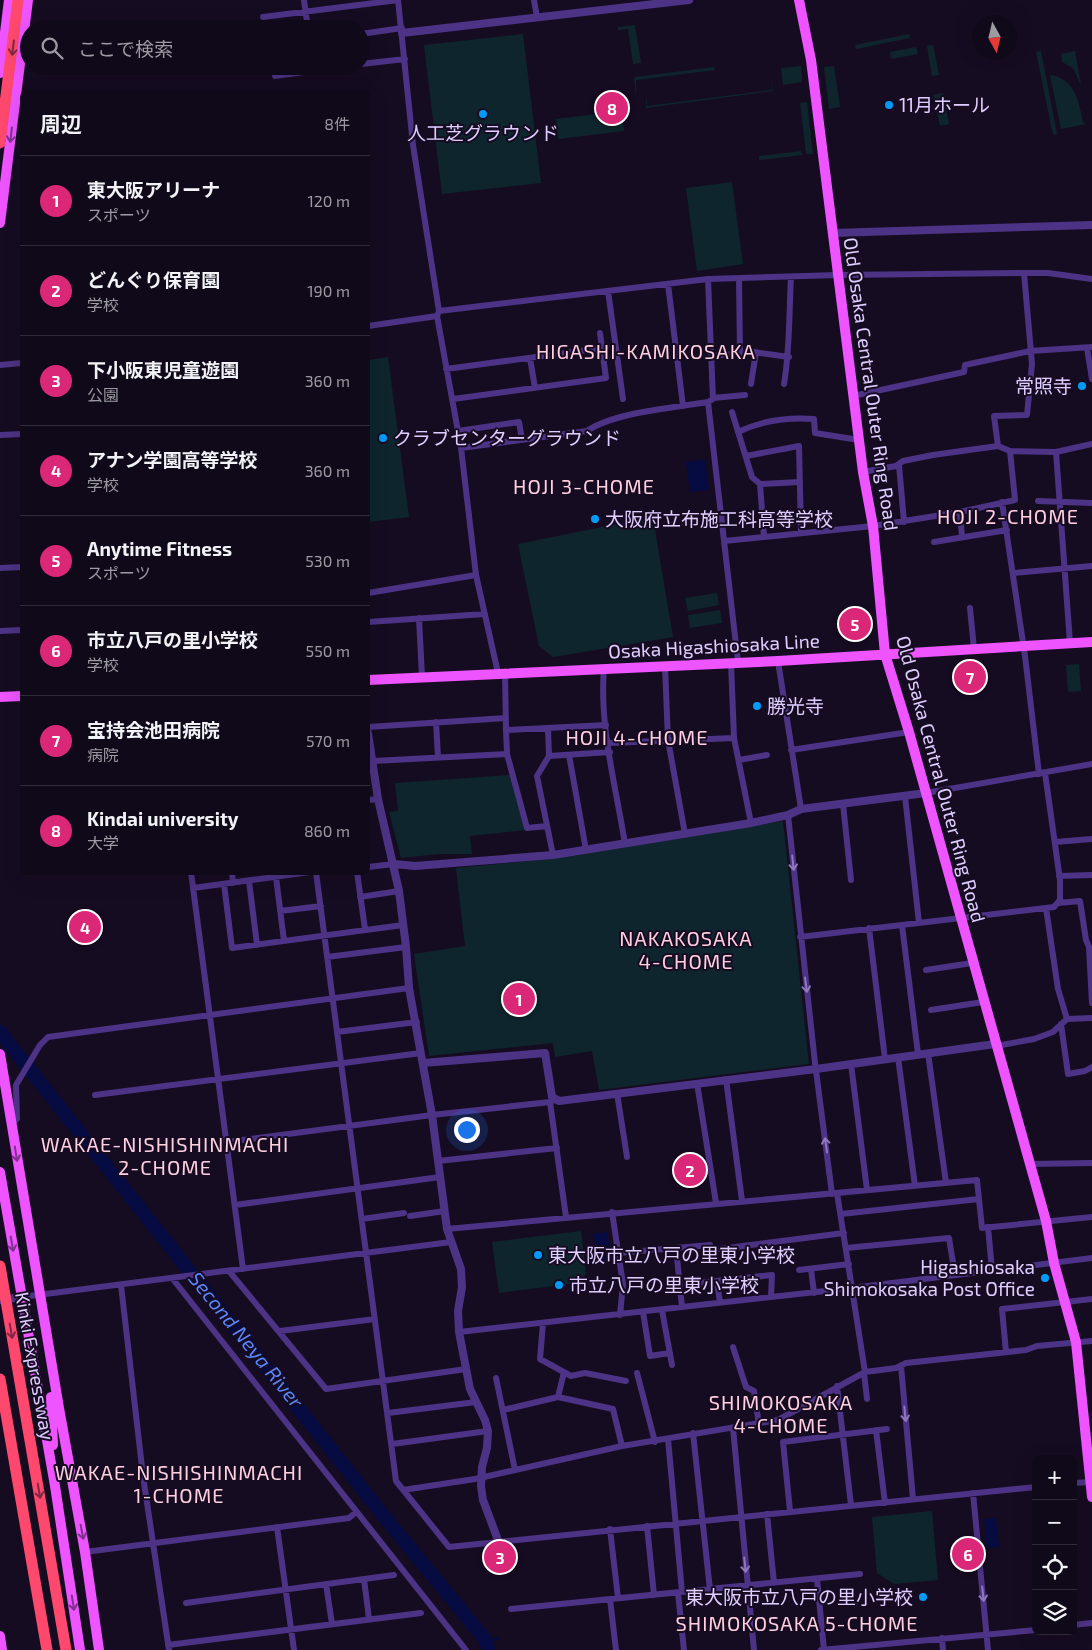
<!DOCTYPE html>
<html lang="ja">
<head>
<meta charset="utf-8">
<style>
  body { margin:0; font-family:"Exo 2","Noto Sans JP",sans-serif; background:#1e1727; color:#f1f3f6 }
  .controls { position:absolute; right:15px; bottom:15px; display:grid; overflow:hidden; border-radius:8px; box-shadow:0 5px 20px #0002 }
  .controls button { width:45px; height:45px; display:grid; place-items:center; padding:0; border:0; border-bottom:1px solid #302a39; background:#10091a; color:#f1f3f6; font:25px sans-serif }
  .compass { position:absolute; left:972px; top:15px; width:45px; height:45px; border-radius:50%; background:#10091a; box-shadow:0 5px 20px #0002; rotate:172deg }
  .you { position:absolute; left:466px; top:1129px; width:18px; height:18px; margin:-12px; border:4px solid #fff; border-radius:50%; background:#1a73e8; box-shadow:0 0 0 8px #1a73e833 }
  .badge { display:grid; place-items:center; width:32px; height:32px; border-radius:50%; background:#db2777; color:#fff; font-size:16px; font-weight:700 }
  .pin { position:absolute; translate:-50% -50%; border:2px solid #fff; box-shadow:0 1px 5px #0006 }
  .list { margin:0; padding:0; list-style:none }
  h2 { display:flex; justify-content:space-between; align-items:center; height:65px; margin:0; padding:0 20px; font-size:21px }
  h2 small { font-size:16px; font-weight:400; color:#9c9aa2 }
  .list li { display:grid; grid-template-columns:32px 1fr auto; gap:15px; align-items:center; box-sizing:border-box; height:90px; padding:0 20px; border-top:1px solid #302a39 }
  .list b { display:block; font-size:19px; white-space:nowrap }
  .list p { margin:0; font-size:16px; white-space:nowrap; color:#9c9aa2 }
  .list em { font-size:16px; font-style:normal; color:#9c9aa2 }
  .icon { flex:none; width:28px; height:28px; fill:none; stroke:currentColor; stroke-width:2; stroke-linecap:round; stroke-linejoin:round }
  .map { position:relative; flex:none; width:1092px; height:1650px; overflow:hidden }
  .search { position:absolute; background:#10091a; box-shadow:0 5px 20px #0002; left:20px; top:20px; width:350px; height:55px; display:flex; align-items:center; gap:12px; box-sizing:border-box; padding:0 18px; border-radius:28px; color:#9c9aa2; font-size:19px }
  .panel { position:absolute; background:#10091a; box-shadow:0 5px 20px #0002; left:20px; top:90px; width:350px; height:785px; border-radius:8px }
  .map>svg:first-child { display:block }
  .green { fill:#0e252d }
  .water { fill:#060b41 }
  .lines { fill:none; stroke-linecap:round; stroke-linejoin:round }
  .stream { stroke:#060b41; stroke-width:2.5 }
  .river { stroke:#060b41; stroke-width:14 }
  .minor { stroke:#4d3385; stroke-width:6 }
  .tertiary { stroke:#4d3385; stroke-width:8 }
  .primary { stroke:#ee54ff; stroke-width:10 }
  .motorway { stroke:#ff486d; stroke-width:11 }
  .oneway { stroke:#7f2744 }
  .oneway2 { stroke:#823090 }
  .oneway3 { stroke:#8f78bc }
  .poi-dot { fill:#009af8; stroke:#160c22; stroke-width:2 }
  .labels { text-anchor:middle; stroke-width:4; stroke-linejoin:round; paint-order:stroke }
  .poi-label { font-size:19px; fill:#e0cdff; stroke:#160c22; text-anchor:start }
  .street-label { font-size:19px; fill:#e0cdff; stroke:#160c22 }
  .neighbourhood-label { font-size:20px; letter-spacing:1px; fill:#ffcfe0; stroke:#160c22 }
  .water-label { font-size:20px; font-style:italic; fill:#5b86ff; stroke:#160c22 }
</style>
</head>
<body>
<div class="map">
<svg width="1092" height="1650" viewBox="0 0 1092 1650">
  <rect width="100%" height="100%" fill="#160c22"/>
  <path class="green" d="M635,25L641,63L633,64L628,29L618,30V27Z
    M523,34L541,183L442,194L424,45Z
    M909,34L910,38L856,49L855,45Z
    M933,45L939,75L932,76L927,46Z
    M916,47L918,54L891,59L890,52Z
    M1041,51L1057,134L1053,135L1036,52Z
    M1075,51L1081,85L1073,68L1062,62L1061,54Z
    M801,66L802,82L783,85L781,68Z
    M834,66L840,107L829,109L824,67Z
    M714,67L715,70L636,80V96L634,78L636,77Z
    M771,74L773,91L646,108V96L647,106L772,90Z
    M1050,75C1075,78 1079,102 1083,122L1086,124L1061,129Z
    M943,93L949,124L940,126L933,95Z
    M807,102L813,154H806L800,103Z
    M622,111L624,131L558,139L556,119Z
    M801,151L802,155L759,160V156Z
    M732,182L743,264L697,271L686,188Z
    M388,357L409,517L368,522V360Z
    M646,518L654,524L673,637L553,657L539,646L518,544Z
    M717,593L719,605L688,611L685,598Z
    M720,610L722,623L690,628L688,615Z
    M1079,664L1081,691L1068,692L1066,665Z
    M510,775L526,830L470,836L472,854H439L401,858L389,812L398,811L395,783Z
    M783,821L809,1064L599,1090L592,1051L555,1057L553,1043L429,1056L414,954L465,946L456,868L550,859Z
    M581,1231L586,1274L577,1283L499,1293L492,1242Z
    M932,1511L938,1580L894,1584L877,1573L872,1517Z
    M506,1545L508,1568L494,1569L492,1546Z"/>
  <path class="water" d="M705,460L709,490L690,492L686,462Z
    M607,1232L612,1260L598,1263L593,1234Z
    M996,1518L999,1547L987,1548L984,1519Z"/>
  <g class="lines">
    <path class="stream" d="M486,1643L498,1638"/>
    <path class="river" d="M0,1032L391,1525L484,1638L489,1650"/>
    <path class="minor" d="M304,0L308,29
      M534,0L537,17
      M263,17L398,0
      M361,34L402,28
      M361,64L405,59
      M275,76L347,66
      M739,278L740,353
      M668,284L683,406
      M608,291L623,399
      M439,311L708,279L838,275L1024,273H1048L1092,279
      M437,316L461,448L476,575L498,673
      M368,326L437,316L439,311L413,145L398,0
      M1087,348L1092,379
      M711,356L753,352L789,357
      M530,358L535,388
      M0,365L22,363
      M446,369L602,348
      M751,384L756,352
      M784,384C790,349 789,313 791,277
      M853,396L964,372L965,365L1030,351L1092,347
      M713,398L745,395
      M453,399L606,378L600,333
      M708,402L738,662
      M732,412L752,477L760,484L800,482
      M458,431L519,422L522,440
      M738,432C763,420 787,417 814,419L815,433L859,440
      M0,435L22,434
      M998,446L994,416L1027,415L1032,364L1024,273
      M461,448L587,431C615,412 673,408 708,402L713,399L708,279
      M1056,452L1070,643
      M746,456L799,446L801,533
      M899,465L904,522
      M863,472L896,466L903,461L933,455L976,449L998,446L1010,451L1056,452L1092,444
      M760,484L764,537
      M1038,501L1092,503
      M1002,502L1025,656L1039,774
      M960,512L962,537
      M724,541L873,526L960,512L1015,500L1010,451
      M934,542L1007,530
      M0,568L22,567
      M1014,573L1092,566
      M368,593L476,575
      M970,608L974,649
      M419,618L422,677
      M368,622L485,614
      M0,631L22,630
      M778,661L801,809
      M731,663L734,738L751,823
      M665,666L668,740L685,834
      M604,668C599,726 616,787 625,844
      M505,673L506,730L606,725
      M436,722L438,757
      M368,727L506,718
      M548,728L549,756L537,776L553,855
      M506,730L507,754L527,828L547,826
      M609,743L734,738
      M791,750L909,732
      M569,755L586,850
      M549,756L610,752
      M739,760L767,755
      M373,761L507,754
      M926,793L1092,764
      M905,796L919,923
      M368,800L378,799
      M843,804L851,880
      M788,815L815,1063L832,1194
      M1055,842L1092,839
      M368,867L394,864
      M191,872L243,1269
      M232,872L233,883
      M316,872L396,1481L449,1547L1036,1487
      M357,872L365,929
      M1059,876L1092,875
      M276,877L284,941
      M249,881L257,945
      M224,884L232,948L403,925
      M193,888L310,872
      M360,897L399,891
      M1058,903L1080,901L1086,940L1089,947L1092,1003
      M1046,908L1058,989L1067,1019
      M280,911L321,906
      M902,925L918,1054
      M869,928L885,1059
      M800,937L1054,907L1060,900V880L1045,773
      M327,957L406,947
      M926,970L972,963
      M931,1010L983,1002
      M1061,1024L1068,1074L1085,1071L1092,1067
      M337,1032L417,1022
      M996,1046L1034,1039L1053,1032L1067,1019L1092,1018
      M928,1053L946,1183
      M898,1057L915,1186
      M851,1064L867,1190
      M726,1079L742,1201
      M697,1083L716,1203
      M617,1093L627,1157
      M95,1095L421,1053
      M550,1102L566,1217
      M11,1124L17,1119L16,1085L40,1045L48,1037L409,988
      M227,1142L432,1115L550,1102L555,1100
      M438,1161L557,1148
      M1030,1164L1092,1163
      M837,1193L865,1372
      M235,1205L440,1177
      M612,1212L623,1284L620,1315
      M841,1214L979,1199
      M410,1216L445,1211
      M362,1219L404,1213
      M988,1227L992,1270
      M447,1229L977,1180L982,1228L1092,1217
      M676,1248L682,1307
      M846,1248L949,1238L955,1275
      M720,1249L844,1233
      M618,1253L710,1245
      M811,1269L814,1293
      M799,1270L849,1264
      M229,1271L326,1389L466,1369
      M172,1278L466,1650
      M717,1281L720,1303
      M698,1283L772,1275L771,1297
      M121,1285L143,1476L169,1650
      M22,1297L451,1242
      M662,1310L672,1365
      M643,1312L650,1356L670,1353
      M543,1323L540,1359L571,1376L585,1373L626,1381
      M280,1331L375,1319
      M459,1332L852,1288L1092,1258
      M733,1347L746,1387L754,1391L759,1425
      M1006,1352L1002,1309L1092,1299
      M901,1366L913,1499
      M637,1373L655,1442
      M864,1373L867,1399
      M496,1378L515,1470
      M837,1386L851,1505
      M558,1397L613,1409L622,1446
      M503,1410L558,1397L564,1372
      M388,1413L476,1402
      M733,1428L754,1650
      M876,1430L885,1503
      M693,1433L710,1590
      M668,1439L682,1592
      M392,1444L488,1431
      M1073,1483L1092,1482
      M403,1490L475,1479L622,1446L778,1420L865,1372L896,1368L906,1363L1026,1350L1037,1346L1092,1341
      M973,1493L988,1650
      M790,1511L783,1442L887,1429
      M767,1514L774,1583
      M647,1526L654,1595
      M277,1527L294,1650
      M610,1529L618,1598
      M85,1552L349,1518L356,1512
      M364,1579L369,1619
      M817,1579L824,1650
      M326,1584L332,1624
      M678,1593L684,1650
      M610,1599L616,1650
      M186,1603L394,1575
      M511,1609L860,1574
      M1073,1625L1092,1623
      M942,1638L943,1650
      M168,1645L421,1613
      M821,1650L1036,1630"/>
    <path class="tertiary" d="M402,33L689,0
      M833,233L1092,225
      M368,733L378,799L399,891L406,947L409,988L432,1115L447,1229L461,1269L462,1287L458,1311L459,1332L470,1389L485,1420L488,1431L487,1448L482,1467L481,1486L483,1500L498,1540
      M394,864L415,866L553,855L751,823L788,815L801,809L926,793
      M423,1063L545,1053L552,1097L559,1101L816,1069L995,1044
      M0,1300L22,1297"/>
    <path class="primary" d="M799,0L811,60L863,472L873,526L885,654L909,732L1046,1221L1054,1263L1076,1342L1092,1497
      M0,73L9,0
      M0,223L28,0
      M368,680L778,661L1092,642
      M0,697L22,696
      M0,1054L59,1408L85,1552L99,1650
      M0,1172L55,1486L80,1650
      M51,1397L53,1445
      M0,1636L2,1650"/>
    <path class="motorway" d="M0,143L18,0
      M0,1266L66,1650
      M0,1379L47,1650"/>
  </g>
  <defs><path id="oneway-shaft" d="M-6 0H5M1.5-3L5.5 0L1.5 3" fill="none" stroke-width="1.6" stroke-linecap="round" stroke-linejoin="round" transform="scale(1.25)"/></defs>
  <g class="oneway">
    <use href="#oneway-shaft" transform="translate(13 48) rotate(97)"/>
    <use href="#oneway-shaft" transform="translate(11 1331) rotate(80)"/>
    <use href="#oneway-shaft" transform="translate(39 1491) rotate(80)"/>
  </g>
  <g class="oneway2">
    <use href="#oneway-shaft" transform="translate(11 135) rotate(97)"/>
    <use href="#oneway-shaft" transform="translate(16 1154) rotate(81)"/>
    <use href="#oneway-shaft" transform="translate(12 1244) rotate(80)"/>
    <use href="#oneway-shaft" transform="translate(82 1532) rotate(79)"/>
    <use href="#oneway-shaft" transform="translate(73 1603) rotate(81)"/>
  </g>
  <g class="oneway3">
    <use href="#oneway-shaft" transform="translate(793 863) rotate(84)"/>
    <use href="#oneway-shaft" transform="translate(806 985) rotate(83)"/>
    <use href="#oneway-shaft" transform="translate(826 1145) rotate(-98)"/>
    <use href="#oneway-shaft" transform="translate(905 1414) rotate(85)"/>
    <use href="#oneway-shaft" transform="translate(745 1565) rotate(84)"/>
    <use href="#oneway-shaft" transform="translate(983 1594) rotate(84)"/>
  </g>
  <g class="poi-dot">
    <circle cx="889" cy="105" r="5"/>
    <circle cx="483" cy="114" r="5"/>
    <circle cx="1082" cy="386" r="5"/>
    <circle cx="383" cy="438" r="5"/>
    <circle cx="595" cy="519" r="5"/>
    <circle cx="757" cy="706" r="5"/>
    <circle cx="538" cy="1255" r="5"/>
    <circle cx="1045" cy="1278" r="5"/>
    <circle cx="559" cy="1285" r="5"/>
    <circle cx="923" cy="1597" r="5"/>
  </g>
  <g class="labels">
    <g class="poi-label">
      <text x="899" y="112">11月ホール</text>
      <text x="483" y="140" text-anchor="middle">人工芝グラウンド</text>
      <text x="1072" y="393" text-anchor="end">常照寺</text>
      <text x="393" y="445">クラブセンターグラウンド</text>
      <text x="605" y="526">大阪府立布施工科高等学校</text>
      <text x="767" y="713">勝光寺</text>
      <text x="548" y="1262">東大阪市立八戸の里東小学校</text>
      <text x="1035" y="1274" text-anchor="end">Higashiosaka<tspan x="1035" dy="22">Shimokosaka Post Office</tspan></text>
      <text x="569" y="1292">市立八戸の里東小学校</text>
      <text x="913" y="1604" text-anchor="end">東大阪市立八戸の里小学校</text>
    </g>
    <g class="street-label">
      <text transform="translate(871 384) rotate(82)" y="7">Old Osaka Central Outer Ring Road</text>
      <text transform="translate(714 646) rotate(-3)" y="7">Osaka Higashiosaka Line</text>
      <text transform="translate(941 779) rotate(75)" y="7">Old Osaka Central Outer Ring Road</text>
      <text transform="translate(35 1366) rotate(80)" y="7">Kinki Expressway</text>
    </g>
    <g class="neighbourhood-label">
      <text x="646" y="359">HIGASHI-KAMIKOSAKA</text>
      <text x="584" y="494">HOJI 3-CHOME</text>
      <text x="1008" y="524">HOJI 2-CHOME</text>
      <text x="637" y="745">HOJI 4-CHOME</text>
      <text x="686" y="946">NAKAKOSAKA<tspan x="686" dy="23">4-CHOME</tspan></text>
      <text x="165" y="1152">WAKAE-NISHISHINMACHI<tspan x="165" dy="23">2-CHOME</tspan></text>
      <text x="781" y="1410">SHIMOKOSAKA<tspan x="781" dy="23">4-CHOME</tspan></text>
      <text x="179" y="1480">WAKAE-NISHISHINMACHI<tspan x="179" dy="23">1-CHOME</tspan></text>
      <text x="797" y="1631">SHIMOKOSAKA 5-CHOME</text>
    </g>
    <g class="water-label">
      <text transform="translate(246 1340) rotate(51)" y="7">Second Neya River</text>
    </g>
  </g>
</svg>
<div class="controls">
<button>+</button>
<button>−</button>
<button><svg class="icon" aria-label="locate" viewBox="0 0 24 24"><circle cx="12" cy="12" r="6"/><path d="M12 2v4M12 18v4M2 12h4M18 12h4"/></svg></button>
<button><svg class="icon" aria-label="layers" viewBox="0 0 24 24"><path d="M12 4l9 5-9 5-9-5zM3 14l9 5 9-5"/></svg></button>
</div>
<svg class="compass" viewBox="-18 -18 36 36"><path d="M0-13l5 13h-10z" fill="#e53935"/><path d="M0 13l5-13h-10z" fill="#9c9aa2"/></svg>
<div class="you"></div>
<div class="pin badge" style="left:519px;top:999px">1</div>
<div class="pin badge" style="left:690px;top:1170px">2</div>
<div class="pin badge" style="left:500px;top:1557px">3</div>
<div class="pin badge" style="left:85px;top:927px">4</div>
<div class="pin badge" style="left:855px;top:624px">5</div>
<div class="pin badge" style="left:968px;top:1554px">6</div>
<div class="pin badge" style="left:970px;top:677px">7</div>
<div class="pin badge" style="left:612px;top:108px">8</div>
<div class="search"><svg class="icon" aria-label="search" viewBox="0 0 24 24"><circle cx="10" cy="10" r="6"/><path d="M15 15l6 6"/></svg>ここで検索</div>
<section class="panel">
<h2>周辺<small>8件</small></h2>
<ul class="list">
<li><span class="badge">1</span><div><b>東大阪アリーナ</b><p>スポーツ</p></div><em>120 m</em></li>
<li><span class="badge">2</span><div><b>どんぐり保育園</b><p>学校</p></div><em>190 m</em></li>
<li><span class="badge">3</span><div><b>下小阪東児童遊園</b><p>公園</p></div><em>360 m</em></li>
<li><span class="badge">4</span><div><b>アナン学園高等学校</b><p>学校</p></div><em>360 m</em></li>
<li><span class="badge">5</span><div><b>Anytime Fitness</b><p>スポーツ</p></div><em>530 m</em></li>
<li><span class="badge">6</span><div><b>市立八戸の里小学校</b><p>学校</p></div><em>550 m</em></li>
<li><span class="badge">7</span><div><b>宝持会池田病院</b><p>病院</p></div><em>570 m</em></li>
<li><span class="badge">8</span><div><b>Kindai university</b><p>大学</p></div><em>860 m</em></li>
</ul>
</section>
</div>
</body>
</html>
